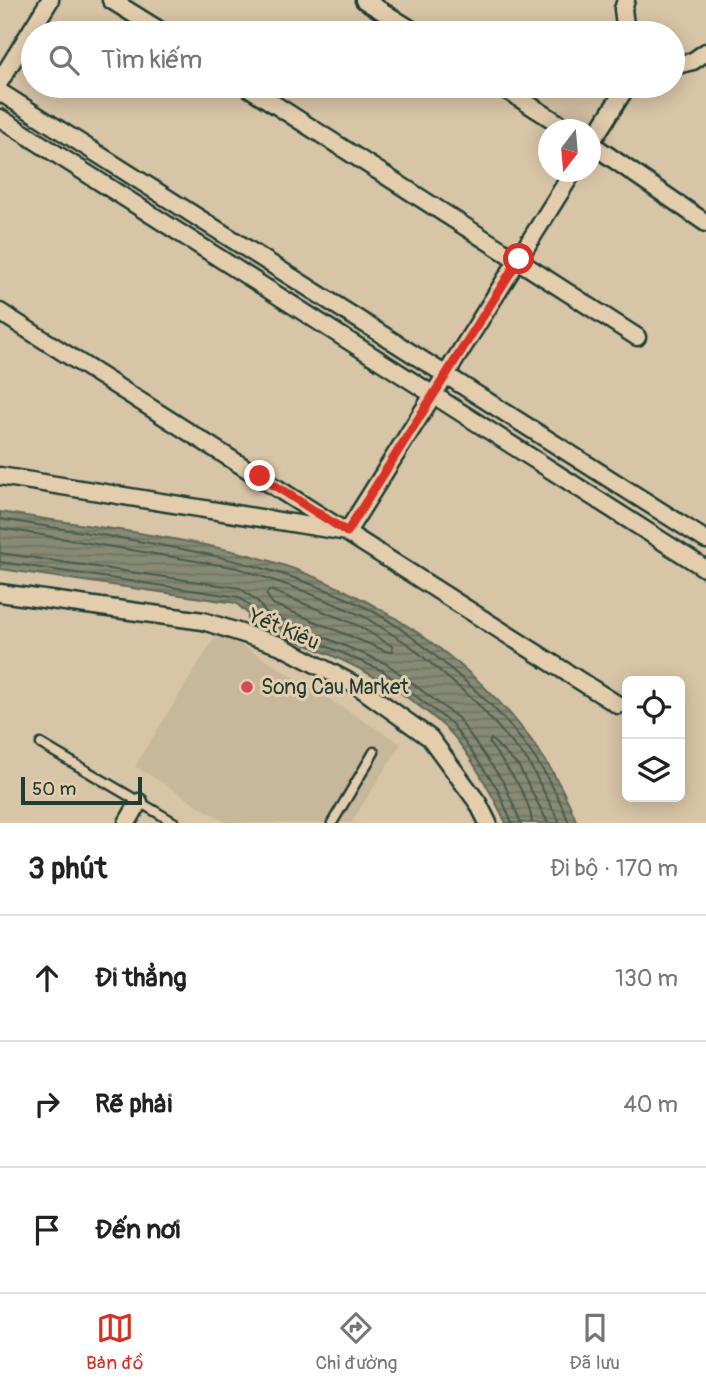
<!DOCTYPE html>
<html lang="vi">
<head>
<meta charset="utf-8">
<style>
  body { margin:0; font-family:Pangolin,sans-serif; background:#f6f6f6; color:#222 }
  .controls { position:absolute; right:21px; bottom:21px; display:grid; overflow:hidden; border-radius:10px; box-shadow:0 4px 18px #0003 }
  .controls button { width:63px; height:63px; display:grid; place-items:center; padding:0; border:0; border-bottom:2px solid #e0e0e0; background:#fff; color:#222; font:35px sans-serif }
  .compass { position:absolute; left:538px; top:119px; width:63px; height:63px; border-radius:50%; background:#fff; box-shadow:0 4px 18px #0003; rotate:196deg }
  .scale { position:absolute; left:21px; bottom:18px; width:121px; box-sizing:border-box; padding-left:7px; border:4px solid #1f3d34; border-top:0; font-size:19px; line-height:24px; white-space:nowrap; color:#1f3d34; -webkit-text-stroke:5px #e4cdad; paint-order:stroke }
  .stop { position:absolute; width:21px; height:21px; margin:-16px; border:5px solid #d93025; border-radius:50%; background:#fff }
  .stop.end { background:#d93025; border-color:#fff; box-shadow:0 2px 7px #0008 }
  .list { margin:0; padding:0; list-style:none }
  h2 { display:flex; justify-content:space-between; align-items:center; height:91px; margin:0; padding:0 28px; font-size:30px }
  h2 small { font-size:23px; font-weight:400; color:#767676 }
  .list li { display:grid; grid-template-columns:46px 1fr auto; gap:21px; align-items:center; box-sizing:border-box; height:126px; padding:0 28px; border-top:2px solid #e0e0e0 }
  .list b { display:block; font-size:26px; white-space:nowrap }
  .list em { font-size:23px; font-style:normal; color:#767676 }
  .icon { flex:none; width:38px; height:38px; fill:none; stroke:currentColor; stroke-width:2; stroke-linecap:round; stroke-linejoin:round }
  .map { position:relative; flex:none; width:706px; height:823px; overflow:hidden }
  .search { position:absolute; background:#fff; box-shadow:0 4px 18px #0003; left:21px; right:21px; top:21px; height:77px; display:flex; align-items:center; gap:18px; box-sizing:border-box; padding:0 24px; border-radius:38px; color:#767676; font-size:26px }
  .sheet { height:469px; background:#fff }
  nav { display:flex; justify-content:space-around; align-items:center; box-sizing:border-box; height:98px; border-top:2px solid #e0e0e0; background:#fff; font-size:19px; color:#767676 }
  nav a { display:grid; justify-items:center; gap:4px }
  nav .on { color:#d93025 }
  .map>svg:first-child { display:block }
  .built { fill:#c7b79b }
  .water { fill:url(#water-rules); stroke:#5d6b5a; stroke-width:2 }
  .lines { fill:none; stroke-linecap:round; stroke-linejoin:round }
  .shore { stroke:#495c4e; stroke-width:2 }
  .service-casing { stroke:#1f3d34; stroke-width:13 }
  .minor-casing { stroke:#1f3d34; stroke-width:21 }
  .service { stroke:#e4cdad; stroke-width:8 }
  .minor { stroke:#e4cdad; stroke-width:16 }
  .route { stroke:#d93025; stroke-width:9 }
  .poi-dot { fill:#d1495b; stroke:#e4cdad; stroke-width:2.5 }
  .labels { text-anchor:middle; stroke-width:6; stroke-linejoin:round; paint-order:stroke }
  .street-label { font-size:21px; fill:#1f3d34; stroke:#e4cdad }
  .poi-label { font-size:21px; fill:#1f3d34; stroke:#e4cdad; text-anchor:start }
</style>
</head>
<body>
<div class="map">
<svg width="706" height="823" viewBox="0 0 706 823">
  <defs>
    <pattern id="water-rules" width="6" height="5" patternUnits="userSpaceOnUse" patternTransform="scale(1.75)"><rect width="6" height="5" fill="#878a74"/><path d="M0 2.5h6" fill="none" stroke="#6e7260"/></pattern>
  </defs>
  <rect width="100%" height="100%" fill="#d8c4a6"/>
  <filter id="ink" filterUnits="userSpaceOnUse"><feTurbulence type="fractalNoise" baseFrequency=".0143" numOctaves="2"/><feDisplacementMap in="SourceGraphic" scale="14" xChannelSelector="R" yChannelSelector="G"/><feConvolveMatrix kernelMatrix="1 2 1 2 8 2 1 2 1" color-interpolation-filters="sRGB"/></filter>
  <g filter="url(#ink)">
    <path class="built" d="M219,631L401,744L351,823H227L135,766Z"/>
    <path class="water" d="M0,512C80,525 162,534 241,553C377,585 527,689 577,823H506C493,796 468,749 446,728C390,677 320,647 248,624V614L236,603L0,569Z"/>
    <g class="lines">
      <path class="shore" d="M0,519C124,540 251,551 365,607C400,625 430,651 459,676C506,715 548,766 569,823
        M0,528L238,568L304,591L363,616L408,644L475,701L528,761L560,823
        M0,553L240,588L258,602L265,612L387,664L458,718L504,783L521,823
        M0,562L239,597L253,609L257,619L292,631L383,671L452,724L497,788L512,823
        M270,590L357,625L392,646L393,651L388,652L273,604L266,594Z
        M532,823C530,794 505,766 489,743L491,739L519,767L548,823"/>
      <g class="service-casing">
        <path id="service" d="M41,744L175,823
          M332,823L374,752"/>
      </g>
      <g class="minor-casing">
        <path id="minor" d="M111,0L164,33
          M364,0L417,33
          M626,33L623,9L626,0
          M673,66L693,61L706,52
          M0,81L50,0
          M246,86L637,337
          M500,86L569,130
          M0,92L706,540
          M0,118L706,569
          M590,143L706,223
          M590,144L627,86
          M0,312L618,705
          M0,476L347,532L573,172
          M0,593L203,621L279,645L359,687L430,738L478,803L488,823
          M127,823L139,802"/>
      </g>
      <use href="#service" class="service"/>
      <use href="#minor" class="minor"/>
    </g>
  </g>
  <g class="lines" filter="url(#ink)">
    <path class="route" d="M260,476L347,532L519,259"/>
  </g>
  <circle class="poi-dot" cx="247" cy="687" r="7"/>
  <g class="labels">
    <g class="street-label">
      <text transform="translate(284 629) rotate(23)" y="7">Yết Kiêu</text>
    </g>
    <g class="poi-label">
      <text x="261" y="694">Song Cau Market</text>
    </g>
  </g>
</svg>
<div class="controls">
<button><svg class="icon" aria-label="locate" viewBox="0 0 24 24"><circle cx="12" cy="12" r="6"/><path d="M12 2v4M12 18v4M2 12h4M18 12h4"/></svg></button>
<button><svg class="icon" aria-label="layers" viewBox="0 0 24 24"><path d="M12 4l9 5-9 5-9-5zM3 14l9 5 9-5"/></svg></button>
</div>
<svg class="compass" viewBox="-18 -18 36 36"><path d="M0-13l5 13h-10z" fill="#e53935"/><path d="M0 13l5-13h-10z" fill="#767676"/></svg>
<div class="scale">50 m</div>
<div class="stop" style="left:519px;top:259px"></div>
<div class="stop end" style="left:260px;top:476px"></div>
<div class="search"><svg class="icon" aria-label="search" viewBox="0 0 24 24"><circle cx="10" cy="10" r="6"/><path d="M15 15l6 6"/></svg>Tìm kiếm</div>
</div>
<section class="sheet">
<h2>3 phút<small>Đi bộ · 170 m</small></h2>
<ul class="list">
<li><svg class="icon" aria-label="ahead" viewBox="0 0 24 24"><path d="M12 20V5M6 11l6-6 6 6"/></svg><div><b>Đi thẳng</b></div><em>130 m</em></li>
<li><svg class="icon" aria-label="right" viewBox="0 0 24 24"><path d="M7 20v-9h11M14 6l5 5-5 5"/></svg><div><b>Rẽ phải</b></div><em>40 m</em></li>
<li><svg class="icon" aria-label="arrive" viewBox="0 0 24 24"><path d="M6 21V4h12l-3 4 3 4H6"/></svg><div><b>Đến nơi</b></div></li>
</ul>
</section>
<nav>
<a class="on"><svg class="icon" aria-label="map" viewBox="0 0 24 24"><path d="M3 6l6-2 6 2 6-2v14l-6 2-6-2-6 2zM9 4v14M15 6v14"/></svg>Bản đồ</a>
<a><svg class="icon" aria-label="directions" viewBox="0 0 24 24"><path d="M12 3l9 9-9 9-9-9zM9 14v-3h6M13 9l2 2-2 2"/></svg>Chỉ đường</a>
<a><svg class="icon" aria-label="saved" viewBox="0 0 24 24"><path d="M7 4h10v16l-5-4-5 4z"/></svg>Đã lưu</a>
</nav>
</body>
</html>
